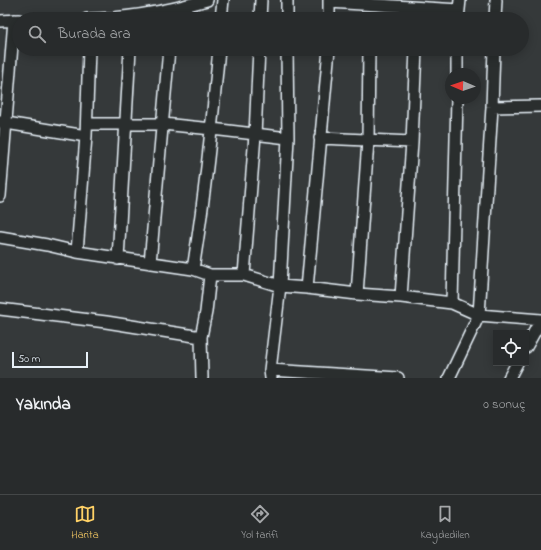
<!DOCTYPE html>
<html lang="tr">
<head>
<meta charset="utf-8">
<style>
  body { margin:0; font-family:"Indie Flower",sans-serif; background:#343738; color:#f1f3f6 }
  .controls { position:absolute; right:12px; bottom:12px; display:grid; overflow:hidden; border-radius:0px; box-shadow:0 2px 10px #0003 }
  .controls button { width:36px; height:36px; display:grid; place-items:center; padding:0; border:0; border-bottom:1px solid #444748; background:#282b2c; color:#f1f3f6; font:20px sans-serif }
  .compass { position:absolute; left:445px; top:68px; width:36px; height:36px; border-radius:50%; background:#282b2c; box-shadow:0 2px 10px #0003; rotate:272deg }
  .scale { position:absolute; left:12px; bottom:10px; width:76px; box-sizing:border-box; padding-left:4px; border:2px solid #e8f1f8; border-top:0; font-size:11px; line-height:14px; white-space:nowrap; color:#e8f1f8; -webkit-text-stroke:3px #2a2d2e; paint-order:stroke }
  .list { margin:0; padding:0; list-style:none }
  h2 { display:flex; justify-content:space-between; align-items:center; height:52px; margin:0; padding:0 16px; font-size:17px }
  h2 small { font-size:13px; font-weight:400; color:#a5a7a9 }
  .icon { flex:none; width:22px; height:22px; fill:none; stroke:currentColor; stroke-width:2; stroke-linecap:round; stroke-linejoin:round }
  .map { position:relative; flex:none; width:541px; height:378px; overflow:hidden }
  .search { position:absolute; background:#282b2c; box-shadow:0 2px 10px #0003; left:12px; right:12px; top:12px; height:44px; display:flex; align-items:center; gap:10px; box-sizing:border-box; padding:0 14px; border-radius:22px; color:#a5a7a9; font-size:15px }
  .sheet { height:116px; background:#282b2c }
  nav { display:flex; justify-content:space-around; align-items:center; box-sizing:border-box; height:56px; border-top:1px solid #444748; background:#282b2c; font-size:11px; color:#a5a7a9 }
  nav a { display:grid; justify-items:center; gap:2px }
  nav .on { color:#ffd166 }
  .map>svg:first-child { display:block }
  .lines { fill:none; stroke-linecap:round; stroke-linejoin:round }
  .minor-casing { stroke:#e8f1f8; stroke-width:14 }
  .minor { stroke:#2a2d2e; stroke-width:11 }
</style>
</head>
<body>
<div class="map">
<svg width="541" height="378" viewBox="0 0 541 378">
  <rect width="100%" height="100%" fill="#35393a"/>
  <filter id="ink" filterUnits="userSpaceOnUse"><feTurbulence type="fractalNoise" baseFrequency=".025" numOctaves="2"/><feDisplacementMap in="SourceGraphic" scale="8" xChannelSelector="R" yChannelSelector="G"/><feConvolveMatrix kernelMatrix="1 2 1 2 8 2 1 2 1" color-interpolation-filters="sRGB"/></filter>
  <g filter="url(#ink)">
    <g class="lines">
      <g class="minor-casing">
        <path id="minor" d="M287,0V19
          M329,0V19
          M329,2L459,10
          M87,19C127,19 168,11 207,0
          M221,19L223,0
          M260,19L261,0
          M458,19L460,0
          M495,19L496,0
          M0,21L19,20
          M457,74V49
          M492,107L541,106
          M0,122L86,136
          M87,124H163L212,129L288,138
          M320,138L412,142
          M0,196L14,20
          M0,237L47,245L77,252L193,269L210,275H244L280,286L307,288L357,294L401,297L452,303L479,315L541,320
          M77,252L86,136L89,49
          M118,259L130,49
          M150,263L169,49
          M193,269C205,196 212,123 219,49
          M244,275L255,135L259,49
          M307,288L329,49
          M357,294L368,141L369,49
          M401,297L412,142L416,49
          M452,303L457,98
          M0,309L106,322L201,337
          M526,347L541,320
          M270,370L398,378
          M202,378L201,337L206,312L210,275
          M271,378L270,370L280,286L288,138L287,49
          M449,378L479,315L492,107L494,49
          M509,378L517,363"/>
      </g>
      <use href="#minor" class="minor"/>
    </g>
  </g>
</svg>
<div class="controls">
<button><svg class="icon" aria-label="locate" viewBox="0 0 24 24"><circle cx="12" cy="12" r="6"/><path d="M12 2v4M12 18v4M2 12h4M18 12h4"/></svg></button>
</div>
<svg class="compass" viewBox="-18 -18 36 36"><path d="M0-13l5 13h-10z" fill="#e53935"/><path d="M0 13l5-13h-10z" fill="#a5a7a9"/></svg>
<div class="scale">50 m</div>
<div class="search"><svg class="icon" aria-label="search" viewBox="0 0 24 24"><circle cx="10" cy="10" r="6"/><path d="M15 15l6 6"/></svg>Burada ara</div>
</div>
<section class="sheet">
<h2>Yakında<small>0 sonuç</small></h2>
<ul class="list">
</ul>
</section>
<nav>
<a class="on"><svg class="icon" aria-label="map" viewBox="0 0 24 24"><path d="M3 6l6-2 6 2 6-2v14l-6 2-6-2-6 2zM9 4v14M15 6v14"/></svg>Harita</a>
<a><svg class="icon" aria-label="directions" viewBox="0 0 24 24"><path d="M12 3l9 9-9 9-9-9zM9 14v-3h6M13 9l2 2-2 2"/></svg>Yol tarifi</a>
<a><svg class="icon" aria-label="saved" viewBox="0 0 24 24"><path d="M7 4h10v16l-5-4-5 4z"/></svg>Kaydedilen</a>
</nav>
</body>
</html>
